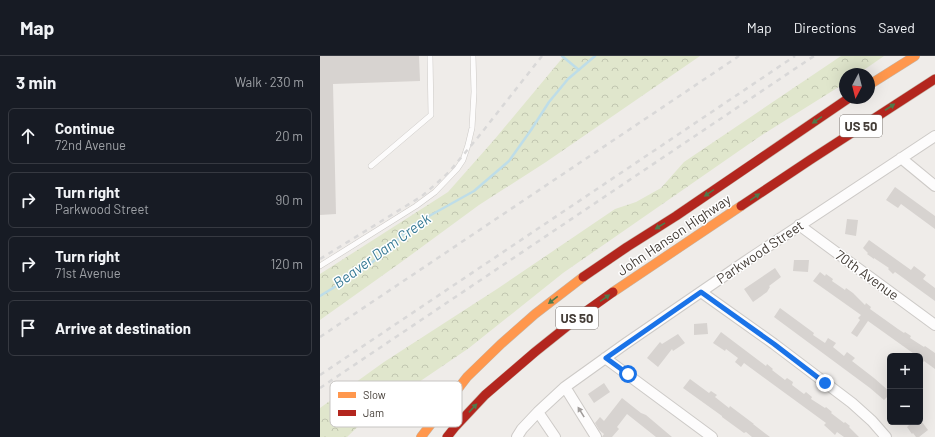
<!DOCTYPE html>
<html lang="en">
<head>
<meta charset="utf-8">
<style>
  body { margin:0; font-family:Barlow,sans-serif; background:#20242c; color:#f1f3f6 }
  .controls { position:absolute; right:12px; bottom:12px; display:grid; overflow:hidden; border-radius:6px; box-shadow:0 4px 16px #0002 }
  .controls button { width:36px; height:36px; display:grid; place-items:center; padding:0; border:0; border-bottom:1px solid #363941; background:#171b24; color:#f1f3f6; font:20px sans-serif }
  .compass { position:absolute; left:519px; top:12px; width:36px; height:36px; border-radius:50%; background:#171b24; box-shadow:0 4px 16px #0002; rotate:187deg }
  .stop { position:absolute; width:12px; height:12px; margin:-9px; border:3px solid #1a73e8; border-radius:50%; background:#fff }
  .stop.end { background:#1a73e8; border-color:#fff; box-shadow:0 1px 4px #0008 }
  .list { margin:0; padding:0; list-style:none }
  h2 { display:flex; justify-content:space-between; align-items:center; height:52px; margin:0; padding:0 16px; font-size:17px }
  h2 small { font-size:13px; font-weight:400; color:#9ea1a6 }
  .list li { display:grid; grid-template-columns:26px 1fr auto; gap:12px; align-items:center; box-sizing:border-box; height:56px; margin:0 8px 8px; padding:0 8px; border:1px solid #363941; border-radius:6px }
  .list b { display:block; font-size:15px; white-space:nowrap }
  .list p { margin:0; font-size:13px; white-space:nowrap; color:#9ea1a6 }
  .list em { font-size:13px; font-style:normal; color:#9ea1a6 }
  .icon { flex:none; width:22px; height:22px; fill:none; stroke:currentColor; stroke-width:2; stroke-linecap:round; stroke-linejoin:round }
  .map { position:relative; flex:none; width:615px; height:381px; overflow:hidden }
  header { display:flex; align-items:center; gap:24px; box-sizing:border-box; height:56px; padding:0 20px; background:#171b24; border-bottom:1px solid #363941 }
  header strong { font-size:19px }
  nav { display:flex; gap:22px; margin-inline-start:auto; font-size:14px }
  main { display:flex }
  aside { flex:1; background:#171b24 }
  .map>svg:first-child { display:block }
  .forest { fill:url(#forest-crowns) }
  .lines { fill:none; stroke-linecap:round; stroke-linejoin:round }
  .stream { stroke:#bedde8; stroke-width:2.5 }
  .building { fill:#d7d3d0 }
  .lane-casing { stroke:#cdcac7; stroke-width:6 }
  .street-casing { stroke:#cdcac7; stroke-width:12 }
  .slow-casing { stroke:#c4b6a8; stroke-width:10 }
  .jam-casing { stroke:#c4b6a8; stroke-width:10 }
  .lane { stroke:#fdfcfc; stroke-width:5 }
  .street { stroke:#fdfcfc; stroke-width:10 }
  .slow { stroke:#ff974d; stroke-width:9 }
  .jam { stroke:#b3261e; stroke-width:9 }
  .rail { stroke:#d9d8d8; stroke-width:2.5; stroke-dasharray:5 5; stroke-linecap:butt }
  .oneway { fill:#507a4b }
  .oneway2 { fill:#a09c9a }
  .route { stroke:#1a73e8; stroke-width:5 }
  .labels { text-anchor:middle; stroke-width:3; stroke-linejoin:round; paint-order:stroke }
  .shield { fill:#fff; stroke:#7c7773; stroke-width:1 }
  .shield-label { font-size:13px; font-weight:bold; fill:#443d37 }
  .street-label { font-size:14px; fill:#443d37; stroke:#fff }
  .water-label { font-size:15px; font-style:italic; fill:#377a95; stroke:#fff }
  .key { fill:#fff; stroke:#c7c5c3; stroke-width:1 }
  .key-label { font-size:11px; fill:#443d37 }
</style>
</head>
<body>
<header>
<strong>Map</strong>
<nav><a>Map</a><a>Directions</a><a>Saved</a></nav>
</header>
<main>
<aside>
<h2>3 min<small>Walk · 230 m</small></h2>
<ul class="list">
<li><svg class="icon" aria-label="ahead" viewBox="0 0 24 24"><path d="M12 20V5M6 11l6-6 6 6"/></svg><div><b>Continue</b><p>72nd Avenue</p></div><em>20 m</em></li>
<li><svg class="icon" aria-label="right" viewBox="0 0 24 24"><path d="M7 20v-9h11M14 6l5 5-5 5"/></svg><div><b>Turn right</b><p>Parkwood Street</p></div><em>90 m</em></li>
<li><svg class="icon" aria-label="right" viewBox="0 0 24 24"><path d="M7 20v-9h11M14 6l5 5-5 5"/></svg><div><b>Turn right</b><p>71st Avenue</p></div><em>120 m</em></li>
<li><svg class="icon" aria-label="arrive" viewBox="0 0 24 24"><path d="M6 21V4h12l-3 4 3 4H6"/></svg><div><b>Arrive at destination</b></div></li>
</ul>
</aside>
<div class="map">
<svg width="615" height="381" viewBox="0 0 615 381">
  <defs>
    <pattern id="forest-crowns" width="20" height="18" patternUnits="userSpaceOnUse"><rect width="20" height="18" fill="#e0e6cc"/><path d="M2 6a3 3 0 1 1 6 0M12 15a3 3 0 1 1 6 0" fill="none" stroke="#c1c6b0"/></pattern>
  </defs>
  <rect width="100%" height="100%" fill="#efece9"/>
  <path class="forest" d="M244,0H380L226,106L159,149L80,207L0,264V218L128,136L174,84Z
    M521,0H564L538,18H525V27L439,81L243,217L149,292L49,360L27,381H0V352L64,306L177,233L295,153L316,146L341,132L364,106Z"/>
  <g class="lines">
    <path class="stream" d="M242,0L259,14
      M0,240L41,215L64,197L93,169L154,135L189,105L211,74L229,46L248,23L275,0"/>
  </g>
  <path class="building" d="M0,0H99L100,25L13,28L16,158L0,159Z
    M575,131L615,160V173L581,148L578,152L566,144Z
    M527,163L538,164L536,180L525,178Z
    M549,184L591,214L594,210L606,219L603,223L615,232V245L575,216L573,218L568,213L569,212L554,202V203L547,198L548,197L543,192Z
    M474,204H489L488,216L473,215Z
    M455,212L461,221L449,230L450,231L447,236L433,246L424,233Z
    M500,216L505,220L506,218L513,223L512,225L525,234L526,232L533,237L545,249L546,247L551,251L550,253L578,273L584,277L585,276L591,280L590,282L604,291L605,290L615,297V313L604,305L600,311V300H597L548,265L537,281L531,277L540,264L538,262L541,259L493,225Z
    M460,252L494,277L493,279L505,287L508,282L516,287L513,291L524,300L527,296L535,302L532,305L554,322L570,336V338L564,344L550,332L454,261Z
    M387,267L388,278L374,279V268Z
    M401,276L446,310L447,308L453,313L452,314L465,324L467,322L473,326L472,329L484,338L486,336L492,341L491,343L505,352L506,351L512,356L511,357L524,367L525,366L530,370L529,371L539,381H524L517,376L515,379L504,369L506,367L424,307L421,311L415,306L418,302L406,293L405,295L393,287Z
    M358,278L365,287L353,295L352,293L338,311L327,302L340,286L342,288Z
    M370,323L389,337L391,335L397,339L395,341L409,352L410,350L434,368H433L450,381H432L426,376L424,377L402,361V360L363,332Z
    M284,327L290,336L274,347L268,338Z
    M302,342L321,357L326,359L352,381H336L307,358L297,371L299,373L292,381H282L284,378L279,374L275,367L280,361L284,365Z
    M592,366H602L608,374L599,381H596L593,377L592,378L587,371Z"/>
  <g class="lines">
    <g class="lane-casing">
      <path id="lane" d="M51,110L111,59L110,0
        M0,210L96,150L115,136L137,113L143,104L148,89L152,72L154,36L153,0"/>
    </g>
    <g class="street-casing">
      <path id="street" d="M581,102L615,130
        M479,169L615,269
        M381,236L454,288L532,347L552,365L566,381
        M285,302L392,381
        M245,331L276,381
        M218,356L235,381
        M197,381L202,373L218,356L245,331L305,288L426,205L615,80"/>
    </g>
    <g class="slow-casing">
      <path id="slow" d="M549,29L595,0
        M293,236L421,150
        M101,381L147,321L181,288L215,258L263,221"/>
    </g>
    <g class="jam-casing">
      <path id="jam" d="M421,150L490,104L615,23
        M263,221L307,191L356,160L529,42
        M127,381L135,371L165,339L215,296L265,256L293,236"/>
    </g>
    <use href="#lane" class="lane"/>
    <use href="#street" class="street"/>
    <use href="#slow" class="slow"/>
    <use href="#jam" class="jam"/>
    <path class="rail" d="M0,203L86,150L102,140L117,127L129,116L159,80L222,0
      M0,281L419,0
      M0,319L475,0
      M0,332L494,0"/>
  </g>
  <defs><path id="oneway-solid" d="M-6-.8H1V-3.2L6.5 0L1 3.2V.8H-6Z"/></defs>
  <g class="oneway">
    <use href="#oneway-solid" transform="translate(570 51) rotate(-33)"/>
    <use href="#oneway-solid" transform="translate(497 64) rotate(146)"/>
    <use href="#oneway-solid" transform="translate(389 137) rotate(146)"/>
    <use href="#oneway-solid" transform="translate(435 141) rotate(-34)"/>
    <use href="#oneway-solid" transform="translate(340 170) rotate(148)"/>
    <use href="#oneway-solid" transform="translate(285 242) rotate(-35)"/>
    <use href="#oneway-solid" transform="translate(233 244) rotate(142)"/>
    <use href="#oneway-solid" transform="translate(153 352) rotate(-47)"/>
  </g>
  <use class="oneway2" href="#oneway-solid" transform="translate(261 356) rotate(-122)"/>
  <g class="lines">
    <path class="route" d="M308,318L286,302L381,236L454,288L505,327"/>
  </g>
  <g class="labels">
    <g class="shield">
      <rect x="520" y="59" width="42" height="22" rx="3"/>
      <rect x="236" y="251" width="42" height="22" rx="3"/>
    </g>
    <g class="shield-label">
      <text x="541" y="75">US 50</text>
      <text x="257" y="267">US 50</text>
    </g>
    <g class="street-label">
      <text transform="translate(354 179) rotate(-34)" y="5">John Hanson Highway</text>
      <text transform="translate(440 196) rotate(-34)" y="5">Parkwood Street</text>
      <text transform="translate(547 219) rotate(36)" y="5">70th Avenue</text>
    </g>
    <g class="water-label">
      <text transform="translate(62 195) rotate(-36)" y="5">Beaver Dam Creek</text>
    </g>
  </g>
  <rect x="10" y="325" width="132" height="46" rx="6" class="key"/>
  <rect x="18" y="336" width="18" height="6" fill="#ff974d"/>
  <rect x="18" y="354" width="18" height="6" fill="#b3261e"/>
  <g class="key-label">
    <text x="43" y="343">Slow</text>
    <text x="43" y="361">Jam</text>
  </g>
</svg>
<div class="controls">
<button>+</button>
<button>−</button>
</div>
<svg class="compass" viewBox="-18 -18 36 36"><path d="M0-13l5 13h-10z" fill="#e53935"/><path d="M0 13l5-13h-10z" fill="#9ea1a6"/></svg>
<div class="stop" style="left:308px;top:318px"></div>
<div class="stop end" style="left:505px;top:327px"></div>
</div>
</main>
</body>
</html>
